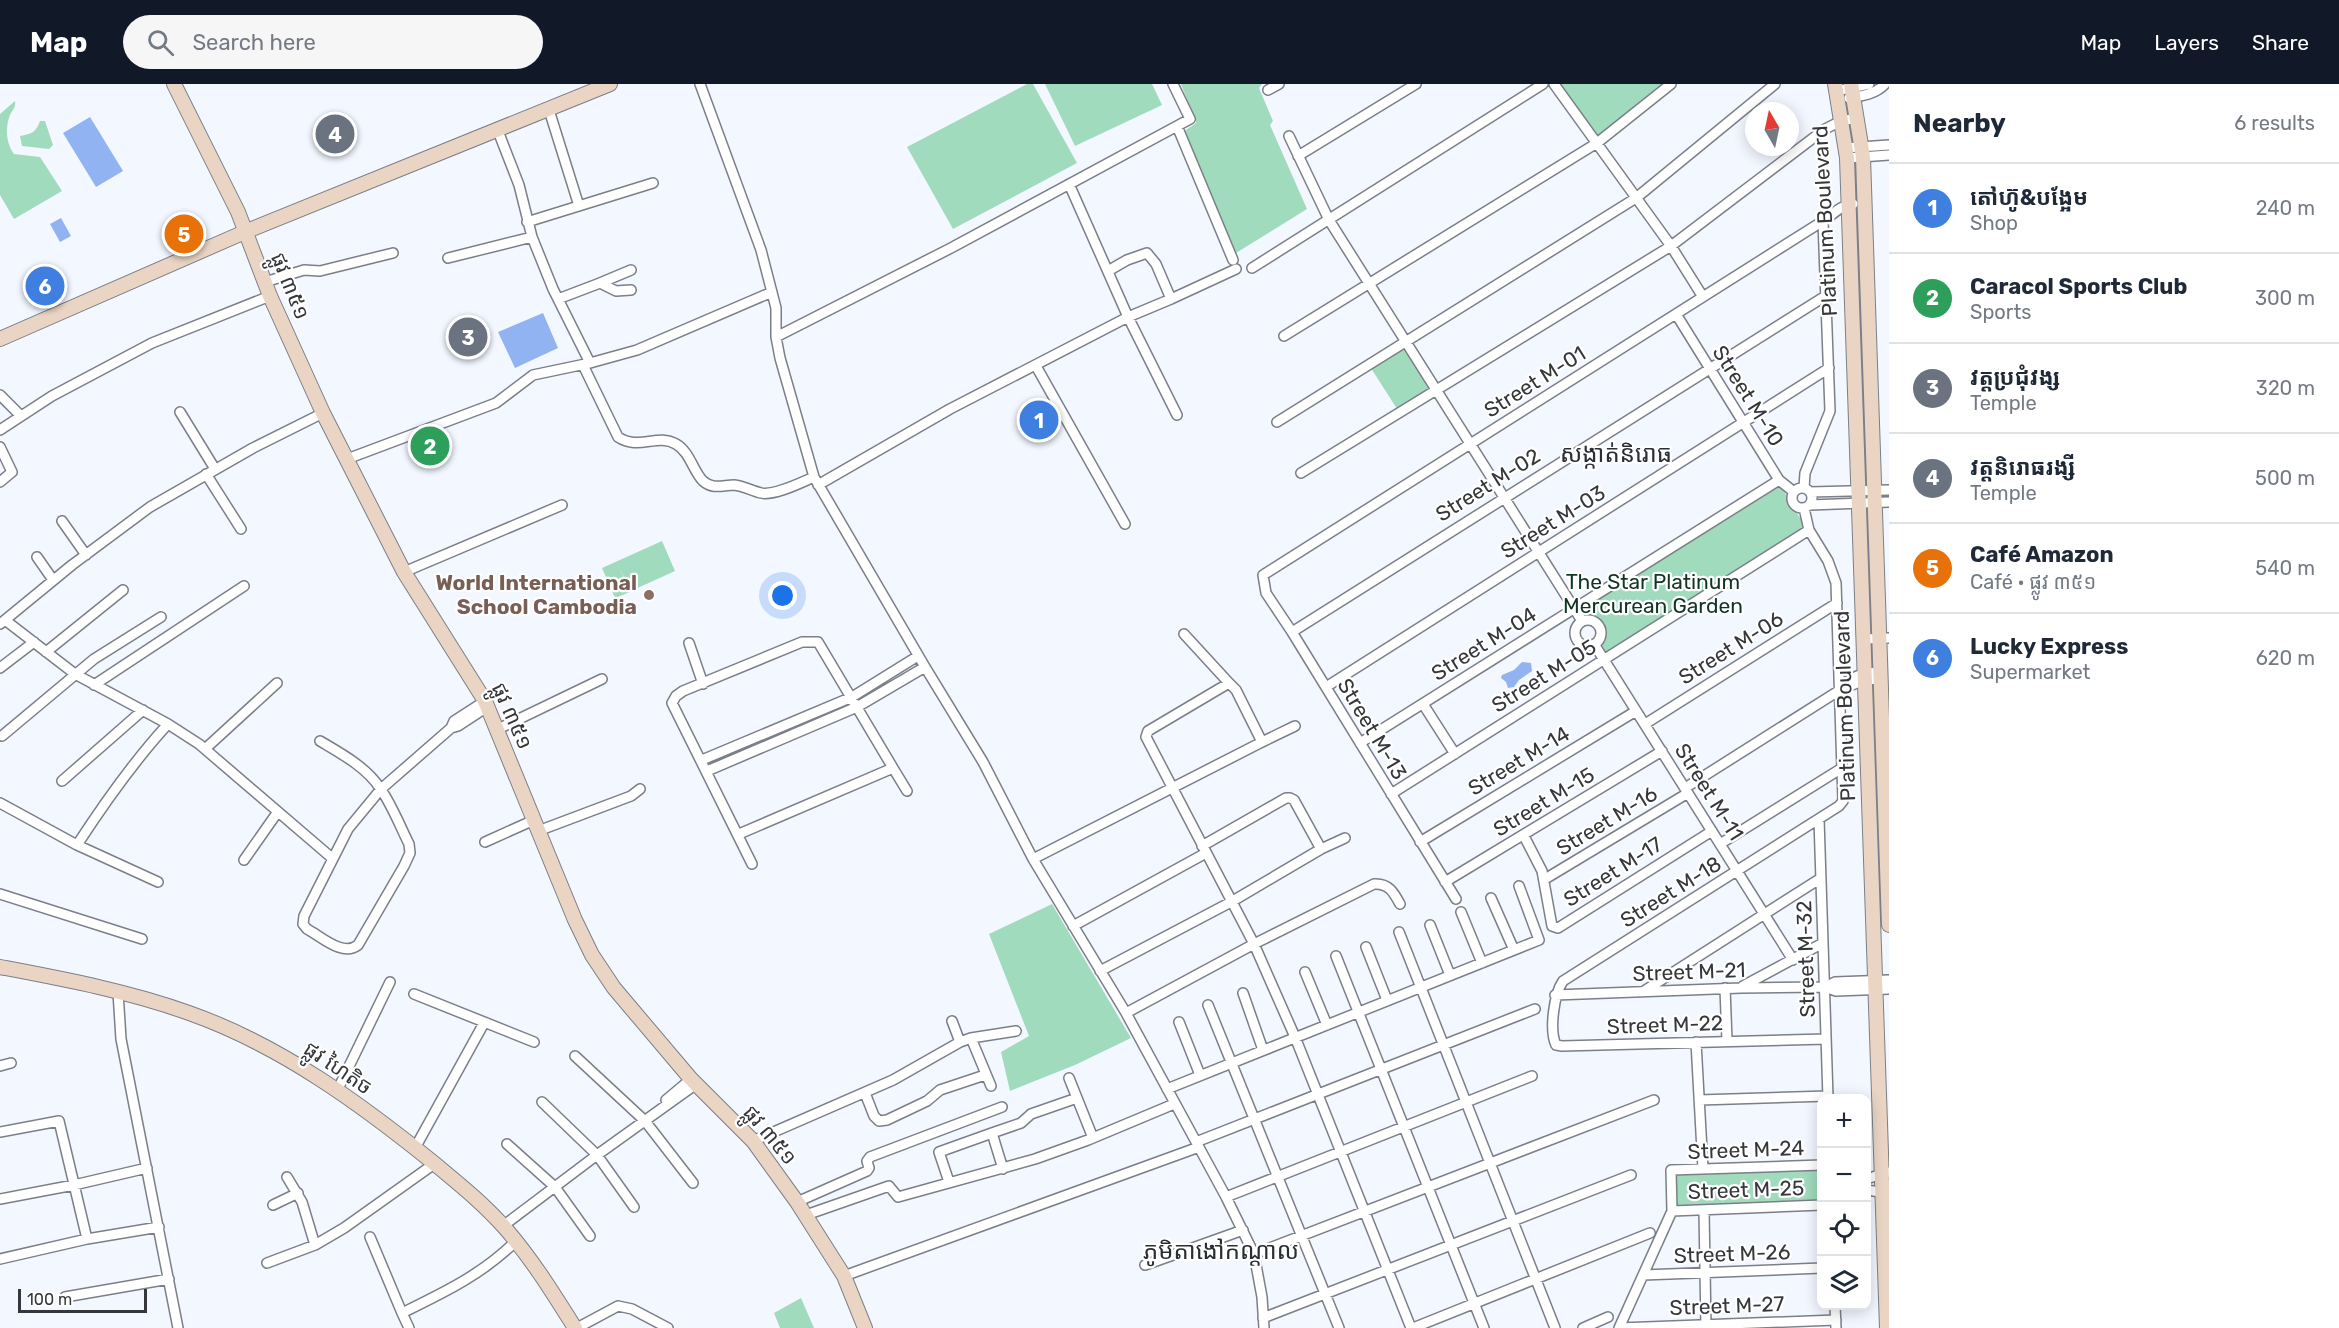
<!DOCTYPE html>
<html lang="en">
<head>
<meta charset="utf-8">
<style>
  body { margin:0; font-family:Rubik,"Noto Sans Khmer",sans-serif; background:#f6f6f7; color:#1f2937 }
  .controls { position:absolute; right:18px; bottom:18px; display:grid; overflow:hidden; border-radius:12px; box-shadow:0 3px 15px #0003 }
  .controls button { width:54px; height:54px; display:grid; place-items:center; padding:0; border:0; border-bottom:2px solid #e0e1e3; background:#fff; color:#1f2937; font:30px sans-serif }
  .compass { position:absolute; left:1745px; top:18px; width:54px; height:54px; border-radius:50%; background:#fff; box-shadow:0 3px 15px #0003; rotate:351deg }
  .scale { position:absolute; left:18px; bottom:15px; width:129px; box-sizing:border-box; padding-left:6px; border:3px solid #35373b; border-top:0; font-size:16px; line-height:21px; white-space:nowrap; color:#35373b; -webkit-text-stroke:4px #fff; paint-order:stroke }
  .you { position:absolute; left:783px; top:512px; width:21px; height:21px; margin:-15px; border:4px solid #fff; border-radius:50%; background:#1a73e8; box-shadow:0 0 0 9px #1a73e833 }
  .badge { display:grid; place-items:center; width:39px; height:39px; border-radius:50%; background:#111827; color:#fff; font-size:20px; font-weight:700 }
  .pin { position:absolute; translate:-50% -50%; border:3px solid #fff; box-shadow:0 2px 6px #0006 }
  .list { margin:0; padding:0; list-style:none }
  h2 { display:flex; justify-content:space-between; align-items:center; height:78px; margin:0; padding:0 24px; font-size:26px }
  h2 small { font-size:20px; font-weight:400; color:#747a83 }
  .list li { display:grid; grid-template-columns:39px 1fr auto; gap:18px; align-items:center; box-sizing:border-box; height:90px; padding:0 24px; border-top:2px solid #e0e1e3 }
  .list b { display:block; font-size:22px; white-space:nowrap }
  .list p { margin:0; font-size:20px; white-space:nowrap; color:#747a83 }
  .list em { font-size:20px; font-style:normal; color:#747a83 }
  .icon { flex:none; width:33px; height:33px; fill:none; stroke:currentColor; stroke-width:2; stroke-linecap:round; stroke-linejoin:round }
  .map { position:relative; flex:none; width:1889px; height:1244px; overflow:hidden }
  header { display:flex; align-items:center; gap:36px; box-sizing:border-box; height:84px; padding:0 30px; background:#111827; color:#fff }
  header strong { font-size:28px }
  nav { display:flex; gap:33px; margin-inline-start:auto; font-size:21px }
  .search { width:420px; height:54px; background:#f6f6f7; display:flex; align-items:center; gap:15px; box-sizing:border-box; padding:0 21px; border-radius:33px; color:#747a83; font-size:22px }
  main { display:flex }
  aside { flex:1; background:#fff }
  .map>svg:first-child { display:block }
  .green { fill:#a1dbbd }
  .water { fill:#91b3f2 }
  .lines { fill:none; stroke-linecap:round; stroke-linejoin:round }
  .street-casing { stroke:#7b7f88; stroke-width:12 }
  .secondary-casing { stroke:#7b7f88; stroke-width:16 }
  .street { stroke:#fff; stroke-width:9 }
  .secondary { stroke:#ead5c4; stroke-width:14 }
  .education-dot { fill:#8d6e63; stroke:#fff; stroke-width:2 }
  .labels { text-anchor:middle; stroke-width:4.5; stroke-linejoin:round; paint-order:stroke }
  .street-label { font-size:21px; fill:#35373b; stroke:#fff }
  .park-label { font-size:21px; fill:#103525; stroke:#fff }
  .education-label { font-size:21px; font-weight:bold; fill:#785e54; stroke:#fff; text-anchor:end }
  .quarter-label { font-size:24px; fill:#292d34; stroke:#fff }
</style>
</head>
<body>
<header>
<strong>Map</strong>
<div class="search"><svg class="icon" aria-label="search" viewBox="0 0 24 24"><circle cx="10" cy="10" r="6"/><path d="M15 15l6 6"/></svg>Search here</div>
<nav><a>Map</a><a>Layers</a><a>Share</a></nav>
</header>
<main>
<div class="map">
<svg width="1889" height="1244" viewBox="0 0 1889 1244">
  <rect width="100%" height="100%" fill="#f3f7ff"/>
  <path class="green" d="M1027,0H1033L1077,79L953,145L907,63Z
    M1045,0H1152L1162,21L1075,62Z
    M1181,0H1262L1259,4L1273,37L1270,41L1307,125L1236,169L1183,48L1196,39Z
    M1554,0H1671L1597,59Z
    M15,17C16,24 13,25 10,31C5,44 6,59 14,70L40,73L62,107L14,135L0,111V30Z
    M40,37H45L53,61L49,65L22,62L20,52C32,50 36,48 40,37Z
    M1406,258L1437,305L1399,328L1369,281Z
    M443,345L452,365L418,380L409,359Z
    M1779,396L1790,420L1809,446L1604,575L1597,557L1600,552V544L1591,536L1582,537L1574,525Z
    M662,457L675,487L631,507L620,485L630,508L615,514L602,484Z
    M1052,820L1131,954L1075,981L1010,1007L1001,968L1029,952L989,850Z
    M1821,1081V1121L1672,1127L1671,1086Z
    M801,1214L814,1244H780L774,1229Z"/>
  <path class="water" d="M90,33L123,87L96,103L63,49Z
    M61,134L71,152L60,158L50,140Z
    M543,229L558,264L515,284L498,248Z
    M1522,578L1531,579L1532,587L1519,596L1514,603L1508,604L1506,598L1501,594L1502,591L1514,586Z"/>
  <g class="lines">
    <g class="street-casing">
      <path id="street" d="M700,0L761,166L776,224V253L780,274L814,393L925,583L983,678L1033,775L1126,929L1226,1113L1254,1170L1262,1213L1264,1244
        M1554,0L1671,162L1703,213
        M1268,6L1279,0
        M1836,7L1869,0
        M1849,14C1862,12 1876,10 1885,0
        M549,26L579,122
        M1177,42L1233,176
        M498,47L519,101L532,153L553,205L590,279
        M1289,52L1329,136L1582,537
        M1845,64L1889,61
        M1298,72L1416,0
        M1847,74L1889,71
        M1069,100L1128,233L1177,331
        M527,138L653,99
        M448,174L532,153
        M1252,184L1543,0
        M265,198L304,186L320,187L393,169
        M600,199L631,186
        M558,215L600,199L616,207L631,206
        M1171,215L1236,185
        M1676,230L1779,396L1794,408
        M1284,252L1597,59L1671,0
        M776,253L951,164L1190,35L1173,0
        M583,281L618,353C639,367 657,349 676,360C690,368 693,387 703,397C713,406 723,401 734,401C744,402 752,407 761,409C775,412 802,398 814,393
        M1036,282L1125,440
        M0,311L21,332
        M180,328L215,385
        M1277,338L1636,114L1775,0
        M0,346L52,312L152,259L270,212
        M0,363L12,388L0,398
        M347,375L496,319L533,291L590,279L637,266L772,208
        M1301,389L1671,162L1825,45L1841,37L1857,34
        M206,390L241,445
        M818,401L950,325L1128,233L1171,215L1156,180L1147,169L1127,176L1108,187
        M1804,404L1805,389L1830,327L1823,137
        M1792 414a10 10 0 1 1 20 0a10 10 0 1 1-20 0Z
        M1810,408L1889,406
        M1810,421L1889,418
        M1804,424L1809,446L1828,477L1836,499L1843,717L1839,722L1563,897C1554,910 1549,946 1556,961L1562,962L1826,955
        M62,437L86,471
        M37,473L53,496
        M404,488L562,421
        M5,536L75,590L168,640L199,660L332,774
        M1575 549a13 13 0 1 1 26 0a13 13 0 1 1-26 0Z
        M0,540L72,481L150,423L253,364L323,329
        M1292,548L1827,211
        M1184,550L1229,599L1148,647L1146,653L1254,860L1295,953L1411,1244
        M1863,555L1889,554
        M689,559L703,600
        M1594,560L1793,876
        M46,568L123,506
        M0,584L34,558
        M94,601L244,502
        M1326,603L1829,284
        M1841,604C1852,591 1864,589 1880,588
        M1423,620L1455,670
        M1645,640L1837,519
        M451,644L458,642L487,623
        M496,646L602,595
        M2,652L94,575L161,533
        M320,657C342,670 366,683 380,704C392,721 400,742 409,760L410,769L404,782L358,861C343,873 322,853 307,845L303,840L304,832L348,745L381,705L451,644L454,637L485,617
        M1262,658L1295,642
        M1360,659L1779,396
        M205,665L277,599
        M702,676L852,613L918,572
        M893,684L907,707
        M707,687L857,623L925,583
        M62,697L143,626
        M1685,704L1840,606L1864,596L1880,595
        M1391,710L1809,446
        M0,719L77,761L158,798
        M1819,735L1828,1014
        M538,747L631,712L640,705
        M739,750L893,684L818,558H802L683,607L676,612L672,619L752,780
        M1524,752L1542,787L1552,842L1558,844L1712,747
        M485,758L534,736
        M1420,758L1636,627
        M1720,760L1842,684
        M77,761C105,718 133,678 168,640
        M1202,762L1286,714H1290L1294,716L1321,765
        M1033,775L1262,658L1236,606L1229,599
        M244,776L277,729
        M1545,795L1688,709
        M1445,798L1662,667
        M0,810L142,855
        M1491,814L1514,866
        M1456,815L1292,548L1266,509L1263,491L1823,137C1833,131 1840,121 1853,120
        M1461,828L1482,879
        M1430,841L1450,891
        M1073,842L1206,769
        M1399,848L1555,1244
        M1366,863L1387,916
        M1336,872L1484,1244
        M1100,887L1231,818L1321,765L1345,754
        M1305,888L1327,941
        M1743,902L1823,859
        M1825,903L1835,898L1889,896
        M1725,904L1727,957
        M1644,907L1821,794
        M118,908L121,955L178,1244
        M1243,909L1263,966
        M414,910L534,958
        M1555,911L1741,904L1825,903L1836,907L1889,905
        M1208,921L1339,1244
        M1126,929L1254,860L1374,800C1389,799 1394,809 1400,820
        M952,937L960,958
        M1179,938L1200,991
        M971,954L991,1002
        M1696,958L1703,1085
        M575,972L645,1037L693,1099
        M0,982L11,979
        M1069,994L1093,1054
        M1167,1005L1539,856L1519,802
        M337,1007L390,898
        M865,1009L874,1032L879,1037L887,1036L927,1017L940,1006L985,991
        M666,1016L691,995
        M1699,1016L1828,1012
        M542,1018L597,1071L634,1123
        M0,1048L59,1037L87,1155
        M753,1057L893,996L960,958L971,954L1016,947
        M1196,1058L1535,925
        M507,1060L555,1103L590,1152
        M415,1064L484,939
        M1003,1085L992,1049L1021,1039L1031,1030L1077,1014
        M287,1093L302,1118L315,1161
        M1866,1095L1889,1088
        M949,1098L939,1068L992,1049
        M1866,1106L1888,1109
        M1226,1113L1532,992
        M0,1115L74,1101L147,1084
        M797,1118L867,1087L869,1084L867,1077L870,1073L1002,1023
        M273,1121L298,1109
        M1704,1126L1706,1244
        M1672,1127L1822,1121
        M806,1131L889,1102L898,1113L1035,1075L1088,1056L1174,1020
        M503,1142L597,1071L696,1000
        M370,1153L402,1229C443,1209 483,1190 516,1157
        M1254,1170L1654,1016
        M0,1175L87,1155L159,1143
        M267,1179L315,1161L344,1144L434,1080
        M1145,1181L1243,1146
        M1643,1191L1822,1184
        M844,1192L1199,1063
        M65,1213L169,1195
        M1835,1222L1836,1244
        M402,1229L409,1244
        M1263,1234L1631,1091
        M577,1244L618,1222L632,1225L668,1244
        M1413,1244L1650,1149
        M1583,1244L1608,1233
        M1619,1244L1672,1127L1671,1086L1822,1081
        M1619,1244L1836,1236"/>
    </g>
    <g class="secondary-casing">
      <path id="secondary" d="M174,0L238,128L270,212L323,329L404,488L485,617L575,836L592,871L614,904L691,995L753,1057L797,1118L844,1192L865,1244
        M1835,0L1847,74L1887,1244
        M1851,0L1863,73L1889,841
        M0,255L247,147L610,0
        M0,883C63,895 128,907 189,929C280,961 361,1020 435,1080C459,1100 484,1120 505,1144C532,1175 553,1209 575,1244"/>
    </g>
    <use href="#street" class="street"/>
    <use href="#secondary" class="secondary"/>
  </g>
  <circle class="education-dot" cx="649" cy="511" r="6"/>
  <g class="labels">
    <g class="street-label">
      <text transform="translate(1825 137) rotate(-93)" y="7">Platinum Boulevard</text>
      <text transform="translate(290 202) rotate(68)" y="7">ផ្លូវ ៣៥១</text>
      <text transform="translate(1535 298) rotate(-32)" y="7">Street M-01</text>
      <text transform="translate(1748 312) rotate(58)" y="7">Street M-10</text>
      <text transform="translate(1488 401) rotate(-32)" y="7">Street M-02</text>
      <text transform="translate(1553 438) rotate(-32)" y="7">Street M-03</text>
      <text transform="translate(1484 560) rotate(-32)" y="7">Street M-04</text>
      <text transform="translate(1731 564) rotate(-32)" y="7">Street M-06</text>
      <text transform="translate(1544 592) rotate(-32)" y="7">Street M-05</text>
      <text transform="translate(1845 622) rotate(-92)" y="7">Platinum Boulevard</text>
      <text transform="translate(512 632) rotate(66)" y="7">ផ្លូវ ៣៥១</text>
      <text transform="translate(1372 645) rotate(59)" y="7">Street M-13</text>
      <text transform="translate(1519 677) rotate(-31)" y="7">Street M-14</text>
      <text transform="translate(1709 708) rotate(58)" y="7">Street M-11</text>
      <text transform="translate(1544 718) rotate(-31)" y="7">Street M-15</text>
      <text transform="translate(1607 737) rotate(-31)" y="7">Street M-16</text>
      <text transform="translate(1613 788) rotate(-32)" y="7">Street M-17</text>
      <text transform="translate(1671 808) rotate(-32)" y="7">Street M-18</text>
      <text transform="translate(1806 875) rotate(-92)" y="7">Street M-32</text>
      <text transform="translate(1689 888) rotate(-2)" y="7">Street M-21</text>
      <text transform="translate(1665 941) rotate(-2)" y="7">Street M-22</text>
      <text transform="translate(338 984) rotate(34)" y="7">ផ្លូវ ហៃតិច</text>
      <text transform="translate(770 1051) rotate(50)" y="7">ផ្លូវ ៣៥១</text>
      <text transform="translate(1746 1066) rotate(-2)" y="7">Street M-24</text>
      <text transform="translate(1746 1106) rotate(-2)" y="7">Street M-25</text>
      <text transform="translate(1732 1170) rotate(-2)" y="7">Street M-26</text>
      <text transform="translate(1727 1222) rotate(-2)" y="7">Street M-27</text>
    </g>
    <g class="park-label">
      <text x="1653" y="505">The Star Platinum<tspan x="1653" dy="24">Mercurean Garden</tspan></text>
    </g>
    <g class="education-label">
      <text x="637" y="506">World International<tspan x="637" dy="24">School Cambodia</tspan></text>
    </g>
    <g class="quarter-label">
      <text x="1616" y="378">សង្កាត់និរោធ</text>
      <text x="1221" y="1175">ភូមិតាងៅកណ្តាល</text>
    </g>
  </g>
</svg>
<div class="controls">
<button>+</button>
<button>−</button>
<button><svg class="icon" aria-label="locate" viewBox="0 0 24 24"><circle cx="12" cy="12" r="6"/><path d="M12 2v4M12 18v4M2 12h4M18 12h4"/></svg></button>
<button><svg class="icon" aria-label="layers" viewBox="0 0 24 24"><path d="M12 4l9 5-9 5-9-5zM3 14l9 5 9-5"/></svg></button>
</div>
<svg class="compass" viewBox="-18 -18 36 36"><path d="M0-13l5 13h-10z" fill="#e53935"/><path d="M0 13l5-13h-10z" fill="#747a83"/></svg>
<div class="scale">100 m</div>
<div class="you"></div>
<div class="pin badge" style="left:1039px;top:336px;background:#3f7fe0">1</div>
<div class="pin badge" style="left:430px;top:362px;background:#2e9e5b">2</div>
<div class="pin badge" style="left:468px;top:253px;background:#6b7280">3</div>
<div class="pin badge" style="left:335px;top:50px;background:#6b7280">4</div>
<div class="pin badge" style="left:184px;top:150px;background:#e8710a">5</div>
<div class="pin badge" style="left:45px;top:202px;background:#3f7fe0">6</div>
</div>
<aside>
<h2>Nearby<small>6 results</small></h2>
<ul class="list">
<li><span class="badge" style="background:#3f7fe0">1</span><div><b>តៅហ៊ូ&amp;បង្អែម</b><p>Shop</p></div><em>240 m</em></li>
<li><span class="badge" style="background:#2e9e5b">2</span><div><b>Caracol Sports Club</b><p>Sports</p></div><em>300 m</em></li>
<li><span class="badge" style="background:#6b7280">3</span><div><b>វត្តប្រជុំវង្ស</b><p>Temple</p></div><em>320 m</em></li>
<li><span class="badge" style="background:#6b7280">4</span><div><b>វត្តនិរោធរង្សី</b><p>Temple</p></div><em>500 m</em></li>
<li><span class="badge" style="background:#e8710a">5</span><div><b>Café Amazon</b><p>Café · ផ្លូវ ៣៥១</p></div><em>540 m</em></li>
<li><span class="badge" style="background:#3f7fe0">6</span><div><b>Lucky Express</b><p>Supermarket</p></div><em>620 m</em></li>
</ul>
</aside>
</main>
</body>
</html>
